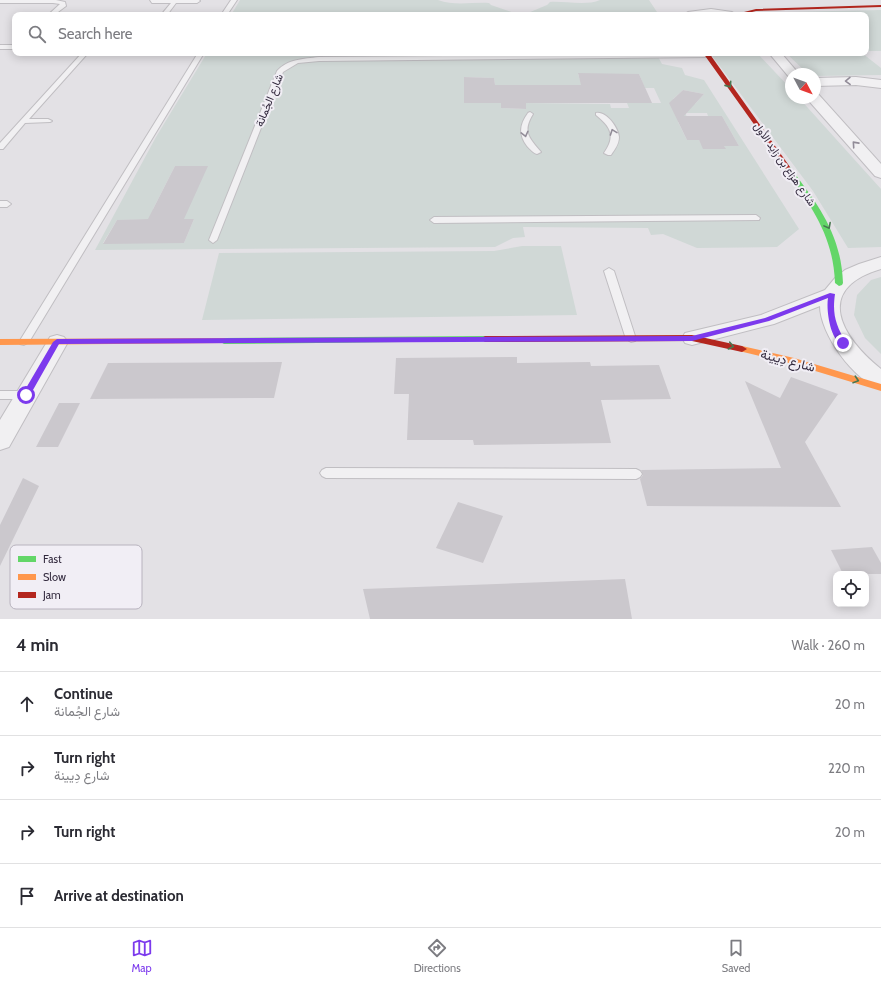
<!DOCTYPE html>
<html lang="en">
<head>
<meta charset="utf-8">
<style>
  body { margin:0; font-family:Cabin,Vazirmatn,sans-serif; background:#f2f2f3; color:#2b2b33 }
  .controls { position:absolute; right:12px; bottom:12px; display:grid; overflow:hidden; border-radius:8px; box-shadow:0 2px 10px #0003 }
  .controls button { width:36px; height:36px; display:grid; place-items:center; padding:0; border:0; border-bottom:1px solid #e1e1e2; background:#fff; color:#2b2b33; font:20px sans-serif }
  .compass { position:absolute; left:785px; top:68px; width:36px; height:36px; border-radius:50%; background:#fff; box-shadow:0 2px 10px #0003; rotate:131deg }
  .stop { position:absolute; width:12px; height:12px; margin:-9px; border:3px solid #7c3aed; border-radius:50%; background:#fff }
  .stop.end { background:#7c3aed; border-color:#fff; box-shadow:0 1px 4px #0008 }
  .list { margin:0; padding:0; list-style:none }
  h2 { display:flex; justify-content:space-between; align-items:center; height:52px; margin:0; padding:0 16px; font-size:17px }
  h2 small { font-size:13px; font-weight:400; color:#7c7c81 }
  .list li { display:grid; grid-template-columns:26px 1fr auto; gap:12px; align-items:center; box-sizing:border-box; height:64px; padding:0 16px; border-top:1px solid #e1e1e2 }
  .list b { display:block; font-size:15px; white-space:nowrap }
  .list p { margin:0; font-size:13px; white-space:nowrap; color:#7c7c81 }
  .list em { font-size:13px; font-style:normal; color:#7c7c81 }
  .icon { flex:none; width:22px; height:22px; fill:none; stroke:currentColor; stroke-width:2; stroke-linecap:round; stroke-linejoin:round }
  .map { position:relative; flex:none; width:881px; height:619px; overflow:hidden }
  .search { position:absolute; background:#fff; box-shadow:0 2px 10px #0003; left:12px; right:12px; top:12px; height:44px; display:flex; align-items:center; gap:10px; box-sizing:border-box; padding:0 14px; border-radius:8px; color:#7c7c81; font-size:15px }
  .sheet { height:308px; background:#fff }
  nav { display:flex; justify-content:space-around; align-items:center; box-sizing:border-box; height:56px; border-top:1px solid #e1e1e2; background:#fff; font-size:11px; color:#7c7c81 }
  nav a { display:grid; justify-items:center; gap:2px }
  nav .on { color:#7c3aed }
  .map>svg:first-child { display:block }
  .green { fill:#d0d8d6; fill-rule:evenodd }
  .building { fill:#cbc8cd }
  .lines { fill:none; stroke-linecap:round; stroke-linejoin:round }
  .lane-casing { stroke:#c0bec2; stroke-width:2 }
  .street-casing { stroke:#c0bec2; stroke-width:2 }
  .lane { fill:#f1f0f2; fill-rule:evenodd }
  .street { fill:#f1f0f2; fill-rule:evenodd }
  .fast { fill:#63d668; fill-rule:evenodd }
  .slow { fill:#ff974d; fill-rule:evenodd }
  .jam { fill:#b3261e; fill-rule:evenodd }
  .oneway { stroke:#928c98 }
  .oneway2 { stroke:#487750 }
  .route { fill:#7c3aed }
  .labels { text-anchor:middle; stroke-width:4; stroke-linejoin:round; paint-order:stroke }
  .far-street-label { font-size:11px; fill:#32293d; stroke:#f1eef5 }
  .street-label { font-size:13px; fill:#32293d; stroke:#f1eef5 }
  .key { fill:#f1eef5; stroke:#b8b3be; stroke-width:1 }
  .key-label { font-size:11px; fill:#32293d }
</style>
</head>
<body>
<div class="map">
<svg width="881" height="619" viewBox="0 0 881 619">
  <rect width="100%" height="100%" fill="#e3e1e5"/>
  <path class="green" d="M240,0H438C454,6 472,2 489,3L491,5L520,15H231Z
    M600,0H649L659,15H523L547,5L550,2C564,1 587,6 600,0Z
    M881,10V51H866V15H746L744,13Z
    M207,53H656L662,64L682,68L685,75L704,80L799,229L777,247L697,248L663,234L651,235L648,228L523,227L525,237L513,238L495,247L95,250L156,137ZM578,74H639L645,88H654L661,103H627L629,108H611L610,104L526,103V109L501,108V103H464V77L494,78L496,93L521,85H554L588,90L586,84L581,83ZM683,90L704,94L695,104L673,99ZM685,113H707L708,116H722L739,146H724L725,149H704L699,140H687L678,122L689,121ZM175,166H207L153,210V209ZM194,219L184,243H103L117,220Z
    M710,53H757L791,89V98H799L881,189V247L848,248L813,191Z
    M786,53H862L881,68V75L815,76V74H808Z
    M522,246H561L577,315L202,320L219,253L494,251Z
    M881,277V354L865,338L854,315L857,295L871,280Z"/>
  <path class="building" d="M578,73L639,74L652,103H526V109L501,108V103H464V77L494,78L495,85H581Z
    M683,90L704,94L684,116H722L739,146H724L726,149H703L699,140H687L669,103Z
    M175,166H208L184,219H194L184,243L103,244L117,220L148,219Z
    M517,357V363L590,362L591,366L659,365L671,399L601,400L611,443L474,445L473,440H407L409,394H394L396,358Z
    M282,362L274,398L90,399L108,363Z
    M791,377L838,394L805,442L841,507L647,506L640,479L643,475L641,470L781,468L745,381L780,398Z
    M59,403H80L58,447H36Z
    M23,478L39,486L0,566V525Z
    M458,502L503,516L483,563L436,548Z
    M872,547L881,563V574H843L831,550Z
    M625,579L632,619H370L363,589Z"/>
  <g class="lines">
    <g class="lane-casing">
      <path id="lane" d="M0,0H56L65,2L66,6L54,15H48L60,4L53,3H0Z
        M150,0H199L200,1L197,3H176L167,15H161L171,3H152Z
        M231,0H237L227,15H221Z
        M0,45H15V49H0Z
        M82,53H88L29,119H48L52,121L50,122L25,123L3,149H0V143Z
        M198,53H204L29,342L24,345L20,344L19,342Z
        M708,54L711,56L710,57L319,61L298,63L283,72L217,240L213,243L209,240L277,71C288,59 303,59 319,57Z
        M530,112L533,114C522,132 529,138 541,152L537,154C533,153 530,149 527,146C518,134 520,124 528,113Z
        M596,113C606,111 618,127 619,137C619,144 615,149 611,155H608L604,153C616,136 611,127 596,115Z
        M0,201H7L11,204L7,207H0Z
        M756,215L760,218L759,220L434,223L430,220L434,217Z
        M609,268L614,271L636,339L635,341L631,342L626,339L604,271Z
        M0,391H26L30,392L32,395L30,398L26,399H0Z
        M326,468L636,469L640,471L642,474L640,477L636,479L326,478L322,476L320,473L322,470Z"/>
    </g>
    <g class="street-casing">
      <path id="street" d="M711,9L732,12L737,15H683L688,12Z
        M769,53H781L799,74H791V77H789Z
        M856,77L881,80V88L856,85L815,86V78Z
        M815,94L819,95L881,164V178L875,176L809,101L807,98H815Z
        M881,257V269C813,289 841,337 881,369V389C854,381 820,334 820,306L774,324L692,345L685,343L682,338L685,333L761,315L825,290L835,278L845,270L859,264Z
        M57,335L64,337L68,342L9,447L0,450V420L50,337Z"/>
    </g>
    <use href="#lane" class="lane"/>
    <use href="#street" class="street"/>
    <path class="fast" d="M788,166L790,167C818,205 841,233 843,283L842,285L839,286L835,283C833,234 811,207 785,168Z
      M485,336L490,339L488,341L224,344L219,341L224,338Z"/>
    <path class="slow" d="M224,338L227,339L229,341L227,343L0,345V339Z
      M742,346L794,358L881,384V391L789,363L739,351L737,349L739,347Z"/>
    <path class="jam" d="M881,5V7L756,11L740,15H732L756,9Z
      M703,53H709L790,167V169H786Z
      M692,335L742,346L747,349L742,352L692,341L485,342L480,339L485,336Z"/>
  </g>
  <defs><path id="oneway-chevron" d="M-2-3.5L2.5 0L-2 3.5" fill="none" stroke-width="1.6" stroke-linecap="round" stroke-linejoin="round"/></defs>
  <g class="oneway">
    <use href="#oneway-chevron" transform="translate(848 81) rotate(179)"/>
    <use href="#oneway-chevron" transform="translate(613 132) rotate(-110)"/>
    <use href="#oneway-chevron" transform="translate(525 134) rotate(76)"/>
    <use href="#oneway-chevron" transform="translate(855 144) rotate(-132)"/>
  </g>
  <g class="oneway2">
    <use href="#oneway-chevron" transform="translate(729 85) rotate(55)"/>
    <use href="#oneway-chevron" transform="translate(828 226) rotate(62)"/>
    <use href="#oneway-chevron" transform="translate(731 346) rotate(12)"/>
    <use href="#oneway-chevron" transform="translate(856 380) rotate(18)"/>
  </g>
  <path class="route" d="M830,293L835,294C832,315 836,325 846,343L843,346C830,340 826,310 828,298L769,321L692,341L59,344L29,397L26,398L22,395L53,342L57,339L692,336L765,318Z"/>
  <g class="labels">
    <g class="far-street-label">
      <text transform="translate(269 100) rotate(-68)" y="4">شارع الجُمانة</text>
      <text transform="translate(785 164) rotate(55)" y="4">شارع هزاع بن زايد الأول</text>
    </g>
    <g class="street-label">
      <text transform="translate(788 360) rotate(15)" y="5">شارع دِيينة</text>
    </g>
  </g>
  <rect x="10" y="545" width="132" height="64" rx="6" class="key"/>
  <rect x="18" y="556" width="18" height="6" fill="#63d668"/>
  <rect x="18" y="574" width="18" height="6" fill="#ff974d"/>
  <rect x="18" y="592" width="18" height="6" fill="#b3261e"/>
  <g class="key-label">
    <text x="43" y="563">Fast</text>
    <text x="43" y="581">Slow</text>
    <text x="43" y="599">Jam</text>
  </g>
</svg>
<div class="controls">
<button><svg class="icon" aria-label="locate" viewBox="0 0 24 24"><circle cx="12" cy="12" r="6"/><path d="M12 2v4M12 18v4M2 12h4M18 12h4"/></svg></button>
</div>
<svg class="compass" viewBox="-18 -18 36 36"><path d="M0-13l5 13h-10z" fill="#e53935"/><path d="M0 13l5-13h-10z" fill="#7c7c81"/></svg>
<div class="stop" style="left:26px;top:395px"></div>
<div class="stop end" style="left:843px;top:343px"></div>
<div class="search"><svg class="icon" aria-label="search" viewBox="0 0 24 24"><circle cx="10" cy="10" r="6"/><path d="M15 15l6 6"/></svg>Search here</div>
</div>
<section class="sheet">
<h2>4 min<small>Walk · 260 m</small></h2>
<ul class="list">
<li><svg class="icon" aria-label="ahead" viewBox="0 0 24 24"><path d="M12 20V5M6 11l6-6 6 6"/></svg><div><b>Continue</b><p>شارع الجُمانة</p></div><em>20 m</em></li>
<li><svg class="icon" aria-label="right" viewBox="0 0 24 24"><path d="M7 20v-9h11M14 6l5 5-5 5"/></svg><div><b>Turn right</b><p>شارع دِيينة</p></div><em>220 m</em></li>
<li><svg class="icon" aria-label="right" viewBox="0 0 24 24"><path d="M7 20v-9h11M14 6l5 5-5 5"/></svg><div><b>Turn right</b></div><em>20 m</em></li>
<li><svg class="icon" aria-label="arrive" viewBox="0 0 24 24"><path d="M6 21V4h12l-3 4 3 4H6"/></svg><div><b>Arrive at destination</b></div></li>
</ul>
</section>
<nav>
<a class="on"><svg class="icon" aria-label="map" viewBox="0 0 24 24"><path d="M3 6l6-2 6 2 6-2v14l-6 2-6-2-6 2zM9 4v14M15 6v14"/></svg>Map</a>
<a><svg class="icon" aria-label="directions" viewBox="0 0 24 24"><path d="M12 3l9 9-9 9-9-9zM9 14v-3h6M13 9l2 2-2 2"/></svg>Directions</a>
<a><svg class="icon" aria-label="saved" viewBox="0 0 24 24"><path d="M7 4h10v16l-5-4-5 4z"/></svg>Saved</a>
</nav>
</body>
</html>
